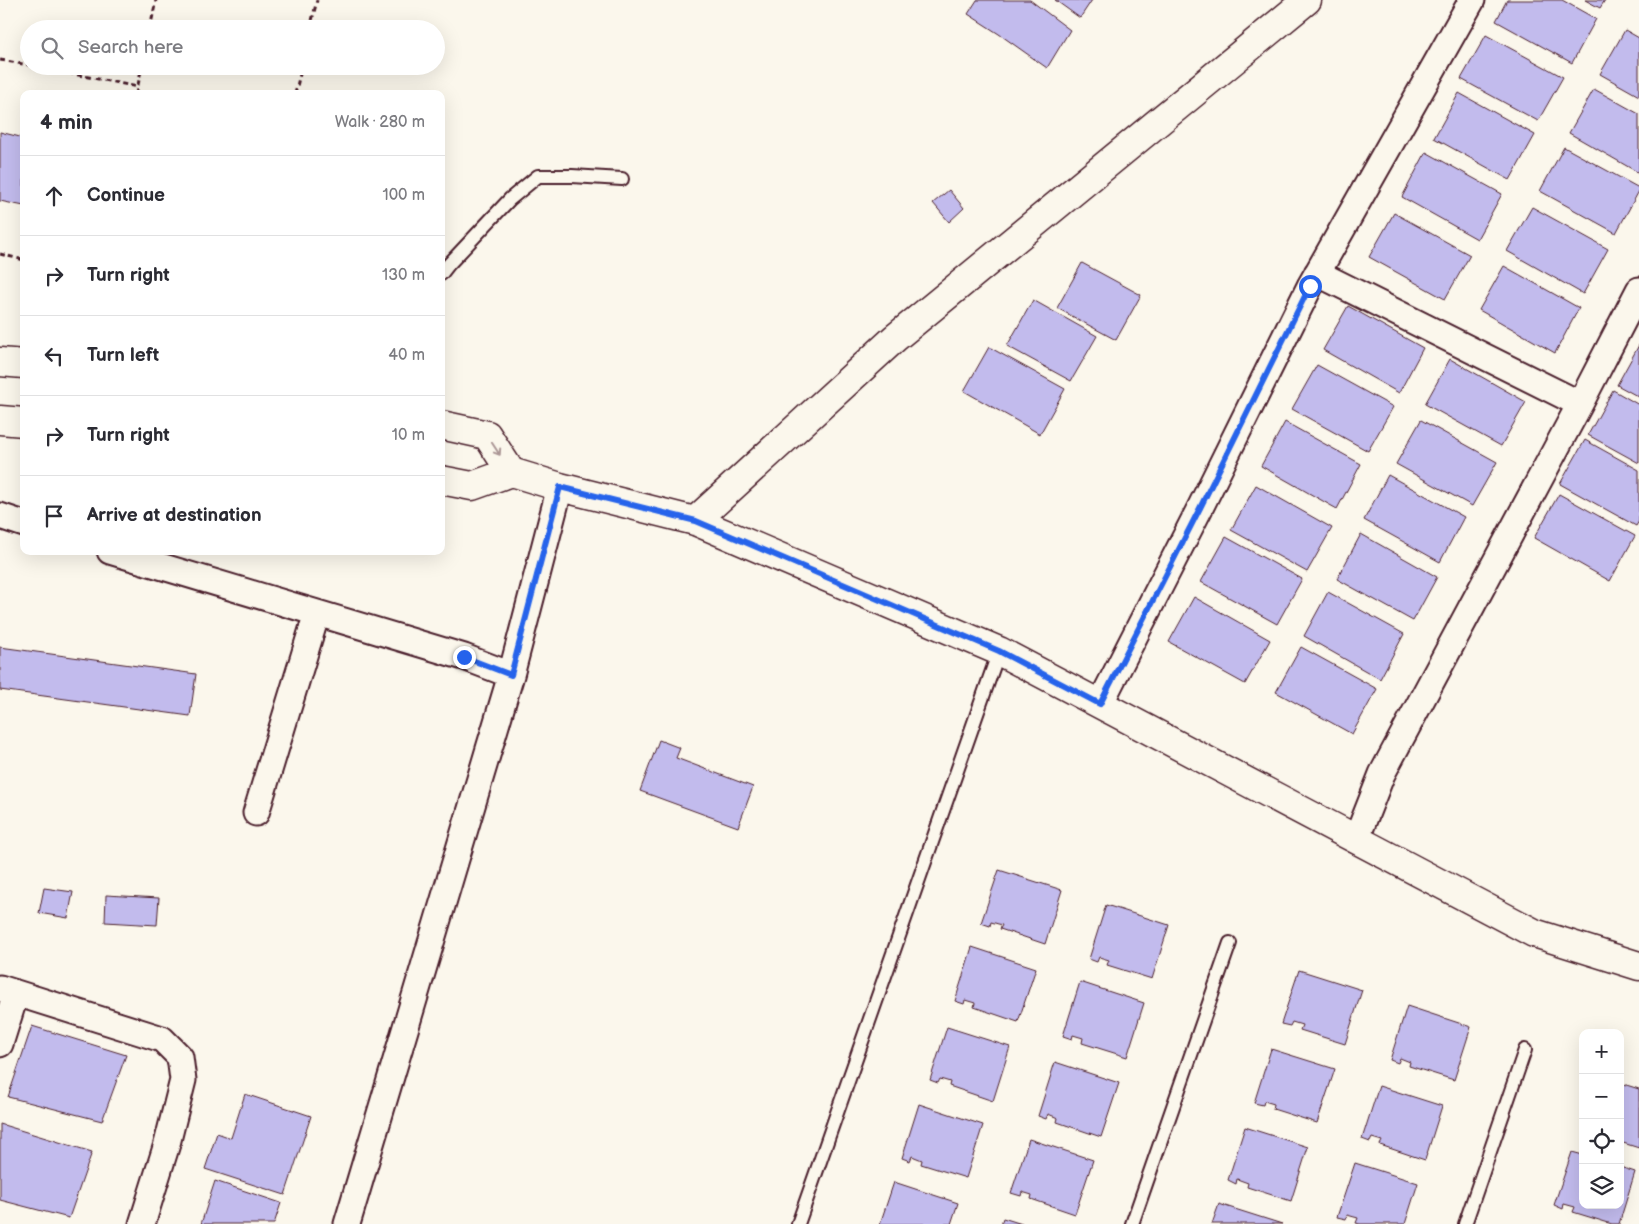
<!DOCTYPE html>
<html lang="en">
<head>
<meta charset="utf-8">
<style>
  body { margin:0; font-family:"Balsamiq Sans",sans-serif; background:#f7f7f7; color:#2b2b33 }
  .controls { position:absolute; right:15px; bottom:15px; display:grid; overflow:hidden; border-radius:10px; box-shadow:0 5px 20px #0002 }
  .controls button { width:45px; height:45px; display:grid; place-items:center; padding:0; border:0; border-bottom:1px solid #e1e1e2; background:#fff; color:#2b2b33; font:25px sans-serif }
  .stop { position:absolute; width:15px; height:15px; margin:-11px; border:4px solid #2563eb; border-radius:50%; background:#fff }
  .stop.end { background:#2563eb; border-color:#fff; box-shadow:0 1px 5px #0008 }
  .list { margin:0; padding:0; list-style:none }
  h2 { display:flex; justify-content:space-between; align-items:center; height:65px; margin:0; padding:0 20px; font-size:21px }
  h2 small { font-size:16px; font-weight:400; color:#7c7c81 }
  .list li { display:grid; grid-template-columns:32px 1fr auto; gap:15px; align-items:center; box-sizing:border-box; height:80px; padding:0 20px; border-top:1px solid #e1e1e2 }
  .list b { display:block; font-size:19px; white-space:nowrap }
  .list em { font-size:16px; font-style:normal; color:#7c7c81 }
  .icon { flex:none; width:28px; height:28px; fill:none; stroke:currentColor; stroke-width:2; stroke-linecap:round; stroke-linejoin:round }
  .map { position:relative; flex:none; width:1639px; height:1224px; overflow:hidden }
  .search { position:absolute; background:#fff; box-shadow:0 5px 20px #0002; left:20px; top:20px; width:425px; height:55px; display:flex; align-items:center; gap:12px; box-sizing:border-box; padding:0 18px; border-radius:28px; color:#7c7c81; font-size:19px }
  .panel { position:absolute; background:#fff; box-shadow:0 5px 20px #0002; left:20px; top:90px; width:425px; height:465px; border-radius:10px }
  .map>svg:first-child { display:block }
  .building { fill:#c2bbed; stroke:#4a1f2b }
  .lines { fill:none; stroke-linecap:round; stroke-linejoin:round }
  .service-casing { stroke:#4a1f2b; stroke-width:16 }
  .minor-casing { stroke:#4a1f2b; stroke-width:29 }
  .tertiary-casing { stroke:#4a1f2b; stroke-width:31 }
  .path { stroke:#4a1f2b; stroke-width:3; stroke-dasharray:5 4; stroke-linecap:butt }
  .service { stroke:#fbf7ec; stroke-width:12 }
  .minor { stroke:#fbf7ec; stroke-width:25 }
  .tertiary { stroke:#fbf7ec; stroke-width:28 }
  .oneway { stroke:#ab9695 }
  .route { stroke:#2563eb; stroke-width:6 }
</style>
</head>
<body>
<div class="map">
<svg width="1639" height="1224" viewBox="0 0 1639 1224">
  <rect width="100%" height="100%" fill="#fbf7ec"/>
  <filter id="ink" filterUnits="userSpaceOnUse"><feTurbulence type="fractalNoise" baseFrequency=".02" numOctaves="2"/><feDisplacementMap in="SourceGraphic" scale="10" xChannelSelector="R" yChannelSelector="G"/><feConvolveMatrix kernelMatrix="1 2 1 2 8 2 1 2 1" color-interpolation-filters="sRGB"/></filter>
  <g filter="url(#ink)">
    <path class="building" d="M977,0H1030L1070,30L1047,68L999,34L968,14Z
      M1055,0H1092L1080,18Z
      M1507,0H1562L1596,19L1572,63L1496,21Z
      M1585,0H1605L1600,8Z
      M1625,30L1639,38V96L1600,74Z
      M1486,35L1563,77L1538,121L1461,79Z
      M1594,89L1639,114V173L1569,133Z
      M1459,93L1535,135L1510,180L1434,138Z
      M0,132L24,138V206L0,201Z
      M1564,147L1639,188V191L1616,233L1540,191Z
      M1426,152L1502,194L1477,239L1402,197Z
      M949,190L964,208L949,222L933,203Z
      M1532,207L1608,249L1583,294L1507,251Z
      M1394,213L1470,255L1445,299L1369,257Z
      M1082,263L1141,295L1116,340L1057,308Z
      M1504,266L1579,308L1555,353L1479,310Z
      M1033,300L1097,336L1071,381L1007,346Z
      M1348,306L1423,348L1399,393L1323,350Z
      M1639,345V397L1617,385Z
      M989,347L1065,389L1040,434L964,391Z
      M1450,359L1526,402L1501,446L1425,404Z
      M1317,365L1393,407L1368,451L1292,409Z
      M1613,390L1639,405V463L1588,435Z
      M1421,420L1497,462L1472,506L1396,464Z
      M1285,422L1361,464L1337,509L1261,466Z
      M1585,440L1639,470V521L1636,526L1560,484Z
      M1388,475L1464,517L1440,562L1364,520Z
      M1256,485L1332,528L1307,572L1231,530Z
      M1559,494L1635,536L1610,581L1534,538Z
      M1361,534L1437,577L1413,621L1337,579Z
      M1226,537L1302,579L1277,624L1201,582Z
      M1328,592L1404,634L1380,679L1304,636Z
      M1194,597L1270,640L1245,684L1169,642Z
      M0,647L196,674L190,716L0,690Z
      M1301,647L1377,689L1352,734L1276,692Z
      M659,740L680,748L676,758L753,787L738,827L640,791Z
      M999,870L1062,890L1045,944L1000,929L1002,925L991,922L990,926L981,923Z
      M44,888L73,892L68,918L39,913Z
      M106,895L159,898L157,925L105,922Z
      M1106,905L1169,925L1152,979L1107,965L1109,960L1099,957L1097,962L1089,959Z
      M972,947L1036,968L1018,1022L974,1007L975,1003L965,1000L964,1004L955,1001Z
      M1299,970L1362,990L1345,1044L1300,1030L1302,1025L1292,1022L1290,1026L1281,1024Z
      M1080,982L1144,1003L1127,1057L1082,1043L1083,1038L1073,1035L1072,1039L1063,1036Z
      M1407,1006L1471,1027L1454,1080L1409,1066L1410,1062L1400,1058L1398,1063L1390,1060Z
      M32,1026L126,1055L102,1121L8,1097Z
      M947,1027L1010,1047L993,1101L949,1086L950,1082L940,1079L938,1083L930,1080Z
      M1271,1049L1335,1069L1317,1123L1273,1109L1274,1104L1264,1101L1263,1105L1254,1103Z
      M1055,1062L1119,1083L1101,1137L1057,1122L1058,1118L1048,1114L1046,1119L1038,1116Z
      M1620,1083L1639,1089V1148L1620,1142Z
      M1379,1086L1442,1106L1425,1160L1380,1145L1382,1141L1372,1138L1370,1142L1362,1139Z
      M245,1094L311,1116L285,1195L205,1169L217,1133L231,1138Z
      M919,1104L983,1125L966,1178L921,1164L922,1160L912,1156L910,1161L902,1158Z
      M0,1124L92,1152L69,1218L0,1200Z
      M1245,1127L1308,1147L1291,1201L1247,1187L1248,1183L1237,1179L1236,1184L1228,1180Z
      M1029,1139L1093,1160L1075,1214L1031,1199L1032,1195L1022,1192L1021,1196L1011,1193Z
      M1572,1152L1583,1155V1205H1620V1167L1635,1172L1619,1224H1612L1573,1212L1575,1207L1564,1204L1563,1209L1554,1205Z
      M1355,1163L1418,1183L1405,1224H1360L1356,1223L1358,1218L1347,1215L1346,1219L1337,1217Z
      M215,1181L281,1203L274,1224H201Z
      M894,1182L958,1203L951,1224H880Z
      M1219,1204L1282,1224H1212Z
      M1003,1218L1022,1224H1001Z"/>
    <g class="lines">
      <g class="service-casing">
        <path id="service" d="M441,274L448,265L510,199L538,176H572L622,179
          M798,1224L999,651
          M1132,1224L1230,943
          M1465,1224L1525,1050"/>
      </g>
      <g class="minor-casing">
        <path id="minor" d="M1317,273L1580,404
          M0,516L24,524
          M110,551L464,657L511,675L347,1224
          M511,675L560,487
          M1100,704L1200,508L1310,286L1472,0
          M256,813L317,613
          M1356,840L1382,774L1580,404L1639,290
          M0,988L162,1039L180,1057L183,1080L167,1144L142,1224
          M0,1044L16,993"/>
      </g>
      <g class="tertiary-casing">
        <path id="tertiary" d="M0,362L24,364
          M0,420L24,422
          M441,425L487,435L511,472
          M441,480L472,486L511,472L560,487L695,521L999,651L1534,933L1639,966
          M695,521L895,338L1307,0"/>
      </g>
      <path class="path" d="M150,29L156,0
        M310,29L317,0
        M0,60L29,65
        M33,66L138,87
        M136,94L142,66
        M295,94L302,66
        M0,254L24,260"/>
      <use href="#service" class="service"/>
      <use href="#minor" class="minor"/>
      <use href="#tertiary" class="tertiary"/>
    </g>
    <defs><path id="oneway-shaft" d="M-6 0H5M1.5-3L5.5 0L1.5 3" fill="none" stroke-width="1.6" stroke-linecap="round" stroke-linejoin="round" transform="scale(1.25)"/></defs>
    <use class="oneway" href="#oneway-shaft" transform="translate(496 449) rotate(57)"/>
  </g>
  <g class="lines" filter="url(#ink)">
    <path class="route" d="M464,657L511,675L560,487L696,521L999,651L1100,704L1200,508L1310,286"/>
  </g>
</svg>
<div class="controls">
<button>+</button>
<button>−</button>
<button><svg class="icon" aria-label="locate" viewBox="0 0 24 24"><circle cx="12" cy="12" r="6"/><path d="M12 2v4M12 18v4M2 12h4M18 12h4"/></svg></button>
<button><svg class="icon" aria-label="layers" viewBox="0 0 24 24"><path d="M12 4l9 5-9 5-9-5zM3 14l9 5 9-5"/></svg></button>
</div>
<div class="stop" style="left:1310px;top:286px"></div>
<div class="stop end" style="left:464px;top:657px"></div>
<div class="search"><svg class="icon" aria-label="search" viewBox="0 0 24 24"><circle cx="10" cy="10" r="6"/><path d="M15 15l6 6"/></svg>Search here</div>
<section class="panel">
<h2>4 min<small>Walk · 280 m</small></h2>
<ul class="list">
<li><svg class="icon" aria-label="ahead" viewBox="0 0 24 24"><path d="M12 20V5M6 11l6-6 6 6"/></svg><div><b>Continue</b></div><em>100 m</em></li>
<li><svg class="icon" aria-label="right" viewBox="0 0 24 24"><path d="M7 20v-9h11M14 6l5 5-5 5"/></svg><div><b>Turn right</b></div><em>130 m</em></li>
<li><svg class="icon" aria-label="left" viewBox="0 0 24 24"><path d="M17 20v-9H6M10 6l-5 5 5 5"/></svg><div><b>Turn left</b></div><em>40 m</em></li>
<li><svg class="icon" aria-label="right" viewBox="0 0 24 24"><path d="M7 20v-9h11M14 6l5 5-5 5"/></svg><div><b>Turn right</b></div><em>10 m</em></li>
<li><svg class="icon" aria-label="arrive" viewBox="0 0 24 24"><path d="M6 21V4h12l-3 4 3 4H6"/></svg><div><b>Arrive at destination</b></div></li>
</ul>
</section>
</div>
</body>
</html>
